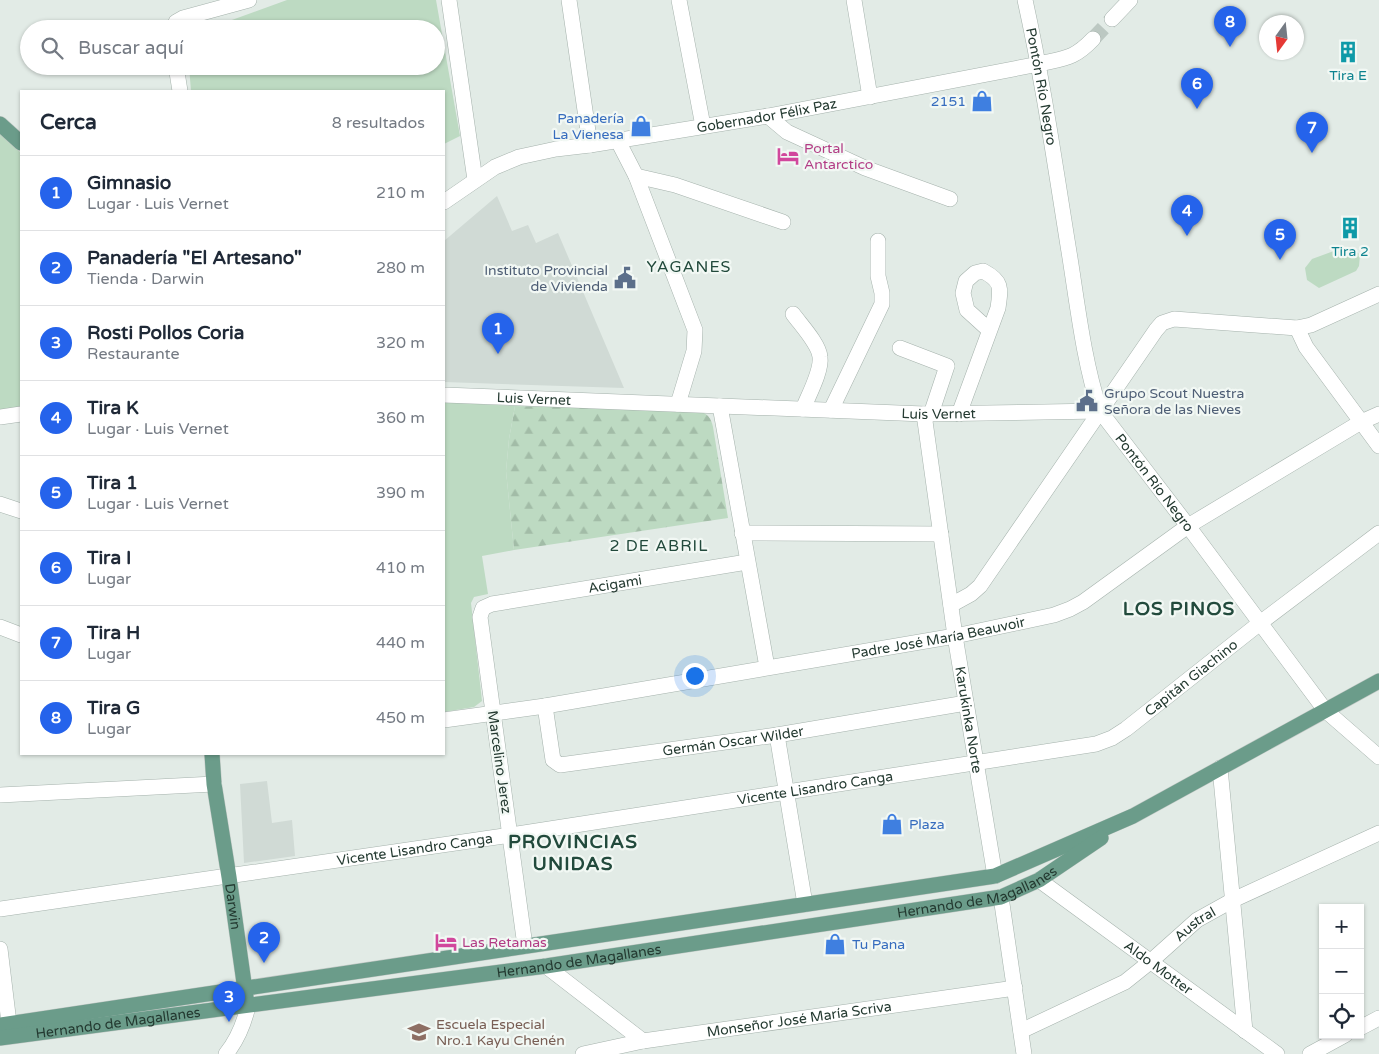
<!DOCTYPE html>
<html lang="es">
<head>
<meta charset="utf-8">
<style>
  body { margin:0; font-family:"Varela Round",sans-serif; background:#f2f2f3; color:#1f2937 }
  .controls { position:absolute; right:15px; bottom:15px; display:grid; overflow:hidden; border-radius:0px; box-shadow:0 1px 4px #0004 }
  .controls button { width:45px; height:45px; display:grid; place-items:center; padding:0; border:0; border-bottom:1px solid #e0e1e3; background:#fff; color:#1f2937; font:25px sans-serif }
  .compass { position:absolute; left:1259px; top:15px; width:45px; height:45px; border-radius:50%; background:#fff; box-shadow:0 1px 4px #0004; rotate:195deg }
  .you { position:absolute; left:694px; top:675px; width:18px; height:18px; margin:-12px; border:4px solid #fff; border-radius:50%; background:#1a73e8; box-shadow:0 0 0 8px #1a73e833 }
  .badge { display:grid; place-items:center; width:32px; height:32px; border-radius:50%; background:#2563eb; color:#fff; font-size:16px; font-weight:700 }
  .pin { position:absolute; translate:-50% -41px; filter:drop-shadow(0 1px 2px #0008) }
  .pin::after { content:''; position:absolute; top:26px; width:18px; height:15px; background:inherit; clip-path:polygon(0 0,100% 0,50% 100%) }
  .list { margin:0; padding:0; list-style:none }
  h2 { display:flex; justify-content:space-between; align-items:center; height:65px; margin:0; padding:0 20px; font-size:21px }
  h2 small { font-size:16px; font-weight:400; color:#747a83 }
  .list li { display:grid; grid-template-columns:32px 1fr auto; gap:15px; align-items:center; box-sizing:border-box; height:75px; padding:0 20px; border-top:1px solid #e0e1e3 }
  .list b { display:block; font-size:19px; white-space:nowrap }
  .list p { margin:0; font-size:16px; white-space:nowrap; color:#747a83 }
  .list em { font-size:16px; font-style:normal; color:#747a83 }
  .icon { flex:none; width:28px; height:28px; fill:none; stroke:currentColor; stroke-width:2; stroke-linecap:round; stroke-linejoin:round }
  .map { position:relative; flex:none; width:1379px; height:1054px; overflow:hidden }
  .search { position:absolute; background:#fff; box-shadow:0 1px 4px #0004; left:20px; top:20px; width:425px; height:55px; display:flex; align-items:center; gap:12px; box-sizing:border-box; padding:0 18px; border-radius:28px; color:#747a83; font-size:19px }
  .panel { position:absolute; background:#fff; box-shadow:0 1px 4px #0004; left:20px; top:90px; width:425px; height:665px; border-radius:0px }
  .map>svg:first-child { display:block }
  .built { fill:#d0dad5 }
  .forest { fill:url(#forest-firs) }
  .park { fill:#bddac2 }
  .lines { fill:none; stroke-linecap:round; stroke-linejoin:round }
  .minor-tunnel { stroke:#bcc8c2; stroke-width:15; stroke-dasharray:15 8; stroke-linecap:butt }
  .minor-casing { stroke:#a5b2ac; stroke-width:16 }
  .major-casing { stroke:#c2c8c5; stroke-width:16 }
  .minor { stroke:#fff; stroke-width:15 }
  .major { stroke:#6b9c8a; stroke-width:15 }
  .labels { text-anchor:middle; stroke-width:4.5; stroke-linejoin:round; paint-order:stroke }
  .culture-label { font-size:14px; fill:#0d838f; stroke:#f2f8f4 }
  .street-label { font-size:14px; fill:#243a31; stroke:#f2f8f4 }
  .shop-label { font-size:14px; fill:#366cbe; stroke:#f2f8f4; text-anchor:end }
  .hotel-label { font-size:14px; fill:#b23c85; stroke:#f2f8f4; text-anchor:start }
  .service-label { font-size:14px; fill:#4e5e75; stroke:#f2f8f4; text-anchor:end }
  .education-label { font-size:14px; fill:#785e54; stroke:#f2f8f4; text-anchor:start }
  .quarter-label { font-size:16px; letter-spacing:1px; fill:#224a3c; stroke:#f2f8f4 }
  .district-label { font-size:19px; font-weight:bold; letter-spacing:1px; fill:#224a3c; stroke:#f2f8f4 }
</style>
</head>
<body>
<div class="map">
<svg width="1379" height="1054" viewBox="0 0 1379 1054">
  <defs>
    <pattern id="forest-firs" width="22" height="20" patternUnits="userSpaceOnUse" patternTransform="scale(1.25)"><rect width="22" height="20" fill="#bddac2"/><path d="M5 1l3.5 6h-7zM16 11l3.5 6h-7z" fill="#a2bca7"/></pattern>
  </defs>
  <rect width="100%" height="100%" fill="#e2ebe6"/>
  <path class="built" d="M497,196L512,231L528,225L536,243L558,233L624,388L444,382V241Z
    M267,781L272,823L292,820L295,856L244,863L240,784Z"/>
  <path class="forest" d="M515,406L699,411C708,414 711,418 713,427L728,518L514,550L506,471L509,439Z"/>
  <path class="park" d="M287,0H436L460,136L444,144V91H191L189,66H436V29H207Z
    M0,132L21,153V408L0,412Z
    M1342,248H1353L1360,255L1359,266L1356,271L1319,288L1307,280L1305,268L1312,259Z
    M444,402L515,406L509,439L506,471L514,550L482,556L488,594L474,597L471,603L482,701L474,707L444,712Z"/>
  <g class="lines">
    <path class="minor-tunnel" d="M1093,39L1112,19"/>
    <g class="minor-casing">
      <g id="minor">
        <path d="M449,0L475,180"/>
        <path d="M569,0L590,145"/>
        <path d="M679,0L703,126"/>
        <path d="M854,0L870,97"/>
        <path id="s1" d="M1025,0C1044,86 1056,172 1070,258C1078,309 1084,362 1100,411L1188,526L1325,710L1379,757"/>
        <path d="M1112,19L1130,0"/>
        <path d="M174,29L176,22L183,18L249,0"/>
        <path d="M176,66L180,91"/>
        <path d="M768,116L787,132L865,168L950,199"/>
        <path d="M618,141L636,176L695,330L694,351L678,404"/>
        <path d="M636,176L675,185L783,222"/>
        <path id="s2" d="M444,202L495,167L519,157L556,149L590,145L768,116L1039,64C1065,58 1074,59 1093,39"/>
        <path d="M793,314C801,325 819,344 820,357C822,371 808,396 803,409"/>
        <path d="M1297,328L1306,347L1379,446"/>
        <path d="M900,348L947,366L931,414"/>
        <path id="s3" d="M444,395L924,414L1100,411"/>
        <path d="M720,406L767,667"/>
        <path d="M831,410L882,304V293L878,276V241"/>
        <path id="s4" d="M924,414L955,636L995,876"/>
        <path d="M959,414L998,308C1001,287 1002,281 983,271L975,273L966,281L963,293L967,310L989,330"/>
        <path d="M0,417L21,414"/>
        <path d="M0,504L21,511"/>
        <path d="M742,533L941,534"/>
        <path d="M951,605L971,594L980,586L1156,330L1162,323L1174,319L1297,328L1311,325L1379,294"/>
        <path d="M0,627L21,635"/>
        <path id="s5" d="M545,706L553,760L560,765L777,735L966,703"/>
        <path id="s6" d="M444,720L545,706L955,636L1054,615L1070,609L1083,602L1188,526L1361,422L1379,414"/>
        <path d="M777,735L805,904"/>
        <path d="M1220,768L1245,1031"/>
        <path d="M0,795L214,784"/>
        <path id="s7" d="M1039,880L1277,1054"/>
        <path d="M1001,897L1024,1054"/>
        <path id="s8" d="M0,909L511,835L1096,744L1112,738L1126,729L1260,623L1379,533"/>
        <path id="s9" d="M525,946L480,617L483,608L492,604L747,562"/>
        <path d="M0,949L9,1023"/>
        <path d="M546,966L643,1041"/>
        <path d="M1360,1028L1379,1018"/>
        <path id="s10" d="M1021,1031L1125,982L1150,962L1197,920L1233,900L1379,833"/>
        <path d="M226,1054C238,1039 244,1024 248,1006"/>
        <path id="s11" d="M583,1054L643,1041L1015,988"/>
        <path d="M1310,1054L1345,1035"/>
      </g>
    </g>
    <g class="major-casing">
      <g id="major">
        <path d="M0,124L21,143"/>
        <path id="s12" d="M212,754L214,784L229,877L246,997"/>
        <path d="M0,1025L995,876L1133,816L1379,681"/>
        <path id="s13" d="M0,1038L546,966L1001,897L1039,880L1101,838"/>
      </g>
    </g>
    <use href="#minor" class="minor"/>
    <use href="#major" class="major"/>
  </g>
  <defs>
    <g id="building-bare" transform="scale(1.725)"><path d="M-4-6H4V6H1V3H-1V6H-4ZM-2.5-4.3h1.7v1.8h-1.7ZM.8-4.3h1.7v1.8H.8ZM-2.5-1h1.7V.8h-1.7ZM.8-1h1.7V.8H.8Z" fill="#0f9aa8" stroke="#f2f8f4" stroke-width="2.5" paint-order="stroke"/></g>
    <g id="shop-bare" transform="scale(1.725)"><path d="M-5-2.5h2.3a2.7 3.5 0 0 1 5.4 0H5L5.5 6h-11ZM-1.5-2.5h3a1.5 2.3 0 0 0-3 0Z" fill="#3f7fe0" stroke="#f2f8f4" stroke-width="2.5" paint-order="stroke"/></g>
    <g id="hotel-bare" transform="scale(1.725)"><path d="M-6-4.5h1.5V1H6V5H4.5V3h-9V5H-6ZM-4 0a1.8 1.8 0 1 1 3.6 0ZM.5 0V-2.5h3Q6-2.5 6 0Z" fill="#d1479c" stroke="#f2f8f4" stroke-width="2.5" paint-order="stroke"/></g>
    <g id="civic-bare" transform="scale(1.725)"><path d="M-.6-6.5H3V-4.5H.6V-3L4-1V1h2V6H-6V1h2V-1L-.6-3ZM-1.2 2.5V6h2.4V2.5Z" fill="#5c6f8a" stroke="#f2f8f4" stroke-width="2.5" paint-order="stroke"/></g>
    <g id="school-bare" transform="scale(1.725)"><path d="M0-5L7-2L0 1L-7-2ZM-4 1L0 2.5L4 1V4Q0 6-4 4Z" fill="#8d6e63" stroke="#f2f8f4" stroke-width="2.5" paint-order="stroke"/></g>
  </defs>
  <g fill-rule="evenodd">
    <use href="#building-bare" x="1348" y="52"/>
    <use href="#shop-bare" x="982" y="101"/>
    <use href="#shop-bare" x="641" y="126"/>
    <use href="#hotel-bare" x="788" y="156"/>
    <use href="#building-bare" x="1350" y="228"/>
    <use href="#civic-bare" x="625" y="278"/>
    <use href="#civic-bare" x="1087" y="401"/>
    <use href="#shop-bare" x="892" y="824"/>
    <use href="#hotel-bare" x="446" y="942"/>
    <use href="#shop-bare" x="835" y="944"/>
    <use href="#school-bare" x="419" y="1032"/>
  </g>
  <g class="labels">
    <g class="culture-label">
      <text x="1348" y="80">Tira E</text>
      <text x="1350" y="256">Tira 2</text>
    </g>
    <g class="street-label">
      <text dy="5" stroke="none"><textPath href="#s1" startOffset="88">Pontón Río Negro</textPath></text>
      <text dy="5" stroke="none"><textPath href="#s2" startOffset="339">Gobernador Félix Paz</textPath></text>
      <text dy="5" stroke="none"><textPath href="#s3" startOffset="90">Luis Vernet</textPath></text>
      <text dy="5" stroke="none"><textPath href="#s3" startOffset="495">Luis Vernet</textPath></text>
      <text dy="5" stroke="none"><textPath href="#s1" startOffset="508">Pontón Río Negro</textPath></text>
      <text dy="5" stroke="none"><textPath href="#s9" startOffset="476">Acigami</textPath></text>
      <text dy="5" stroke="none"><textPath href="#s6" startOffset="501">Padre José María Beauvoir</textPath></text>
      <text dy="5" stroke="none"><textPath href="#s8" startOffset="1225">Capitán Giachino</textPath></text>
      <text dy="5" stroke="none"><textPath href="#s4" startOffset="309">Karukinka Norte</textPath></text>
      <text dy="5" stroke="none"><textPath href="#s5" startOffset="238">Germán Oscar Wilder</textPath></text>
      <text transform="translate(500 762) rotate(82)" y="5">Marcelino Jerez</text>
      <text dy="5" stroke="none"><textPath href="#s8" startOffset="824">Vicente Lisandro Canga</textPath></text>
      <text dy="5" stroke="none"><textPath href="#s8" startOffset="419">Vicente Lisandro Canga</textPath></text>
      <text dy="5" stroke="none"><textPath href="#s13" startOffset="989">Hernando de Magallanes</textPath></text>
      <text dy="5" stroke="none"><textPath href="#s12" startOffset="154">Darwin</textPath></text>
      <text dy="5" stroke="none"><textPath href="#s10" startOffset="206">Austral</textPath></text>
      <text dy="5" stroke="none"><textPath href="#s13" startOffset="584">Hernando de Magallanes</textPath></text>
      <text dy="5" stroke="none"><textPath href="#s7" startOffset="148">Aldo Motter</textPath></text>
      <text dy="5" stroke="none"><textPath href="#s11" startOffset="219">Monseñor José María Scriva</textPath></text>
      <text dy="5" stroke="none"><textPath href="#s13" startOffset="119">Hernando de Magallanes</textPath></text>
    </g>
    <g class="shop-label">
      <text x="966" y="106">2151</text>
      <text x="624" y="123">Panadería<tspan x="624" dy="16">La Vienesa</tspan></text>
      <text x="909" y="829" text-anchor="start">Plaza</text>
      <text x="852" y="949" text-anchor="start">Tu Pana</text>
    </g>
    <g class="hotel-label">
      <text x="804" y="153">Portal<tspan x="804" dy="16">Antarctico</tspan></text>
      <text x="462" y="947">Las Retamas</text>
    </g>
    <g class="service-label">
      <text x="608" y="275">Instituto Provincial<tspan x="608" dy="16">de Vivienda</tspan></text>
      <text x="1104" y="398" text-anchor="start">Grupo Scout Nuestra<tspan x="1104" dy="16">Señora de las Nieves</tspan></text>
    </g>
    <g class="education-label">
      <text x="436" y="1029">Escuela Especial<tspan x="436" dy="16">Nro.1 Kayu Chenén</tspan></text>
    </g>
    <g class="quarter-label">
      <text x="689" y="272">YAGANES</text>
      <text x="659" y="551">2 DE ABRIL</text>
    </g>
    <g class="district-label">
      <text x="1179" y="615">LOS PINOS</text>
      <text x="573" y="848">PROVINCIAS<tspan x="573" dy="22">UNIDAS</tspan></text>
    </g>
  </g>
</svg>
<div class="controls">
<button>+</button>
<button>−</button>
<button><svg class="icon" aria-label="locate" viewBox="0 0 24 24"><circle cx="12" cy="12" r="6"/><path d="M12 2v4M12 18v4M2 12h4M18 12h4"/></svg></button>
</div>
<svg class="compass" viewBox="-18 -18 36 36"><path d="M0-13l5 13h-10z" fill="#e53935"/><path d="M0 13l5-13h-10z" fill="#747a83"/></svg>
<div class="you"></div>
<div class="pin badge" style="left:498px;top:354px">1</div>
<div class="pin badge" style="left:264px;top:963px">2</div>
<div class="pin badge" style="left:229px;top:1022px">3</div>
<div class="pin badge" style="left:1187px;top:236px">4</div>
<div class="pin badge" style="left:1280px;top:260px">5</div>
<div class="pin badge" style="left:1197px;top:109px">6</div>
<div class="pin badge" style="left:1312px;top:153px">7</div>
<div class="pin badge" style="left:1230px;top:47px">8</div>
<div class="search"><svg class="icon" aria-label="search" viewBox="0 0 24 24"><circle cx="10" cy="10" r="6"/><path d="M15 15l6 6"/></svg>Buscar aquí</div>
<section class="panel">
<h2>Cerca<small>8 resultados</small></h2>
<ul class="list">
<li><span class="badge">1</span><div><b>Gimnasio</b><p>Lugar · Luis Vernet</p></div><em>210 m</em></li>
<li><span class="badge">2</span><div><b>Panadería &quot;El Artesano&quot;</b><p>Tienda · Darwin</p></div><em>280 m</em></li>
<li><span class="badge">3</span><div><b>Rosti Pollos Coria</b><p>Restaurante</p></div><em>320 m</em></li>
<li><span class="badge">4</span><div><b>Tira K</b><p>Lugar · Luis Vernet</p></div><em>360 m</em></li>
<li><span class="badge">5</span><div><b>Tira 1</b><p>Lugar · Luis Vernet</p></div><em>390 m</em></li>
<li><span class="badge">6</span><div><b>Tira I</b><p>Lugar</p></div><em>410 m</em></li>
<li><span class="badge">7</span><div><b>Tira H</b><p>Lugar</p></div><em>440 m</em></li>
<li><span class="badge">8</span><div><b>Tira G</b><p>Lugar</p></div><em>450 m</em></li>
</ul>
</section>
</div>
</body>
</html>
